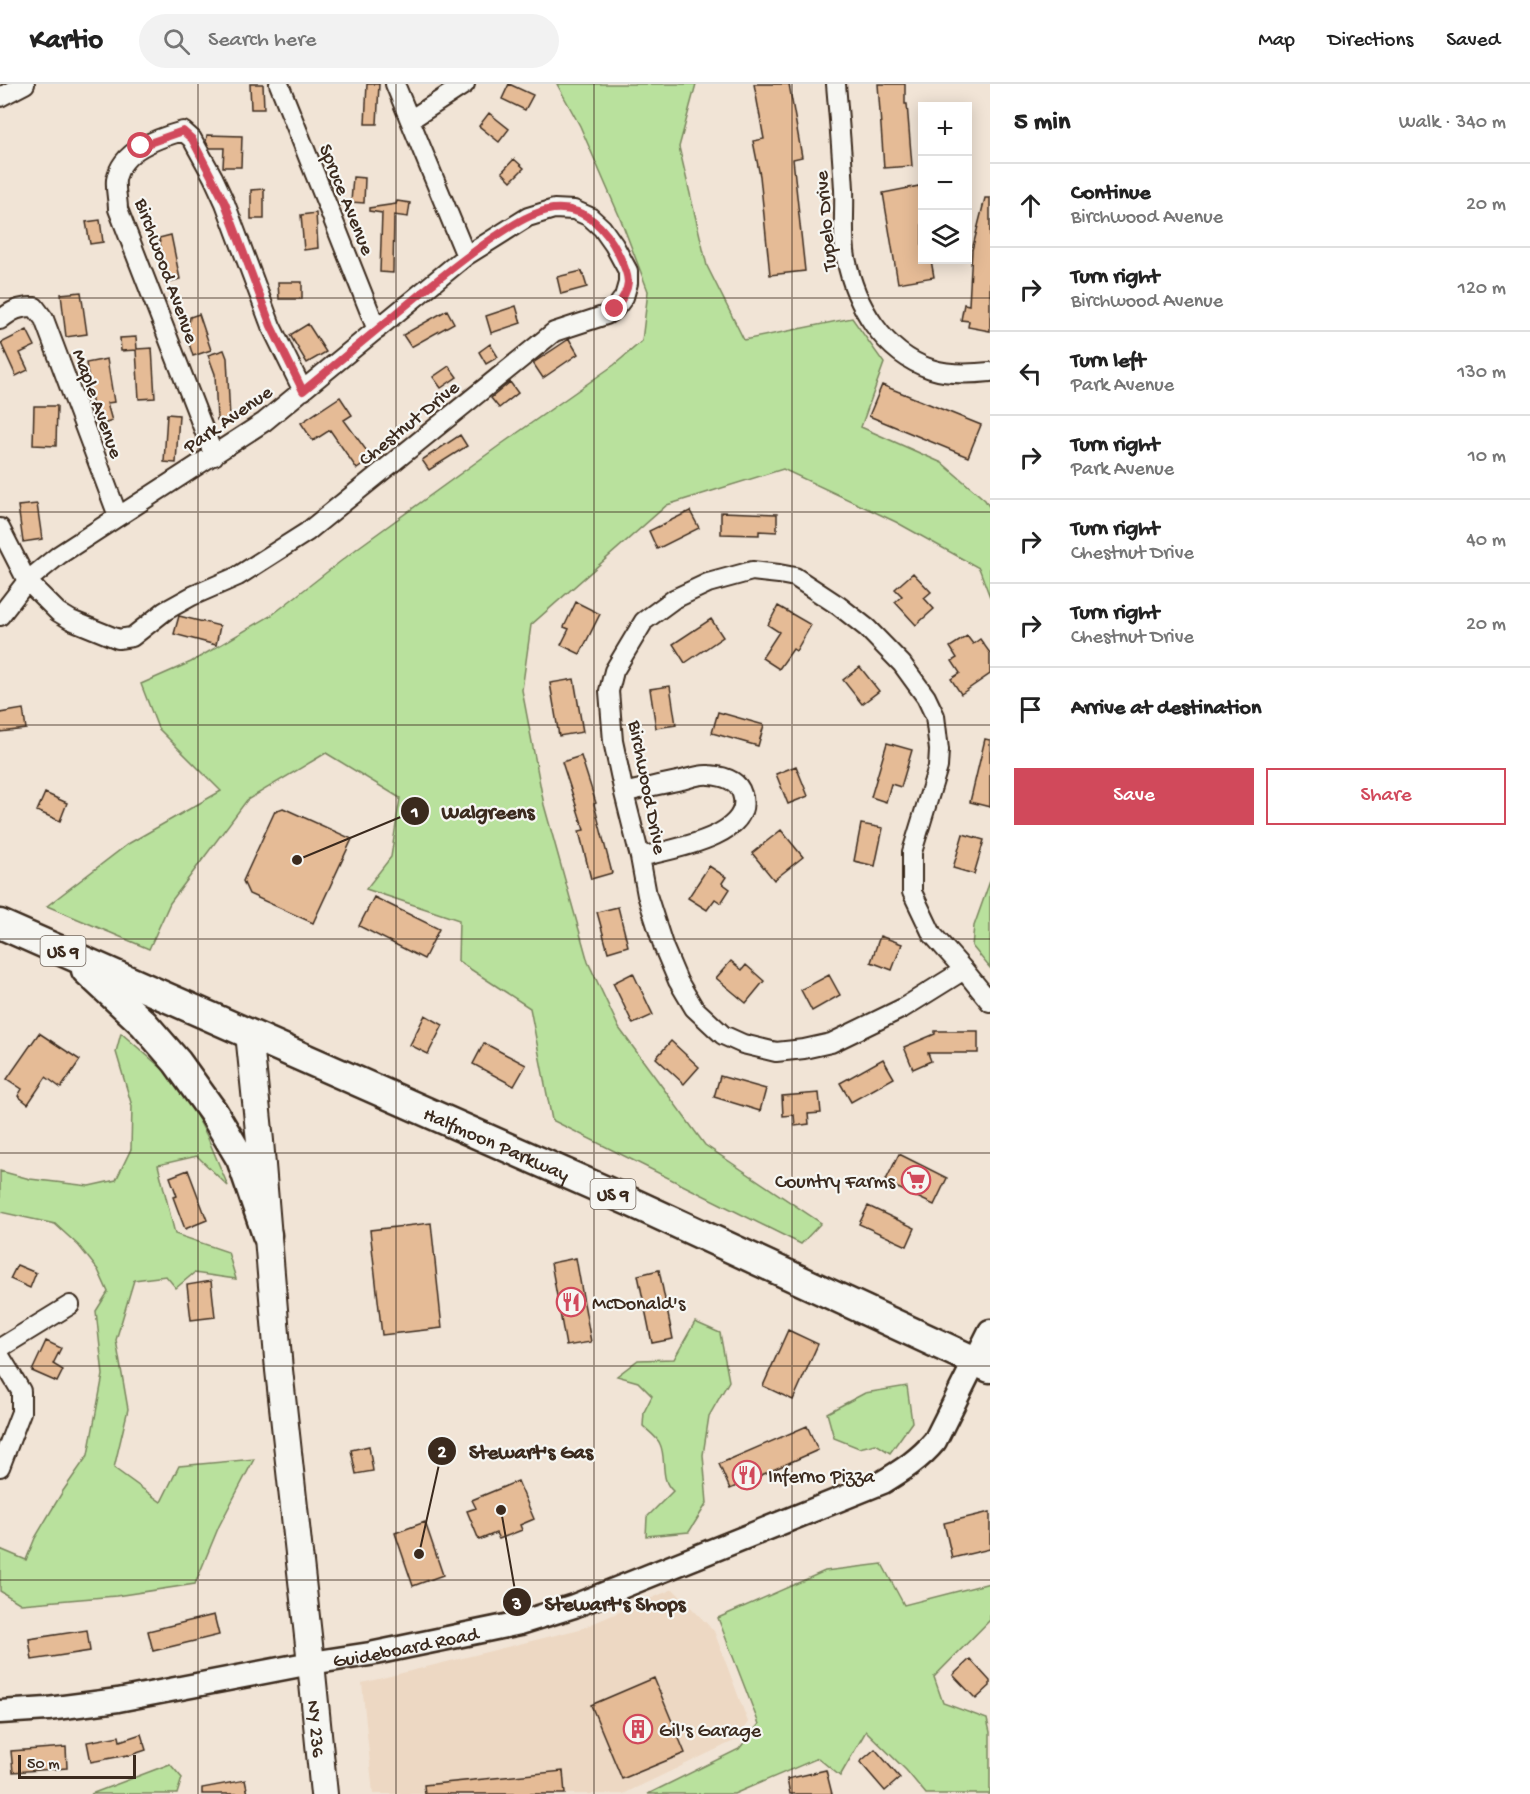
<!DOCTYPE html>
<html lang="en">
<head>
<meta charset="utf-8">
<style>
  body { margin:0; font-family:"Gochi Hand",sans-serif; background:#f2f2f2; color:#222 }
  .controls { position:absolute; right:18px; top:18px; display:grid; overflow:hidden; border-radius:0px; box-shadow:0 3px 15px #0003 }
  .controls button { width:54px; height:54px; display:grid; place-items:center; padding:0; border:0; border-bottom:2px solid #e0e0e0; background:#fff; color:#222; font:30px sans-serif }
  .scale { position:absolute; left:18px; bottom:15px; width:118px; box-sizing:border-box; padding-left:6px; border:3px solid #3b2a1e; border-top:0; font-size:16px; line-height:21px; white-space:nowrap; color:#3b2a1e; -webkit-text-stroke:4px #f6f6f2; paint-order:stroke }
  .stop { position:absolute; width:18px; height:18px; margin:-14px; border:4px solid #d1495b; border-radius:50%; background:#fff }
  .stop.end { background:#d1495b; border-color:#fff; box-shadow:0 2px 6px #0008 }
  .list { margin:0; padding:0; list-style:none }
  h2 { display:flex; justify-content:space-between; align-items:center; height:78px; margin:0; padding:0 24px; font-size:26px }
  h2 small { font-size:20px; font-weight:400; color:#767676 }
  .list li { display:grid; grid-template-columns:39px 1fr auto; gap:18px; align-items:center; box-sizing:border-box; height:84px; padding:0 24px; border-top:2px solid #e0e0e0 }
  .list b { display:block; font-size:22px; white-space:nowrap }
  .list p { margin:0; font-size:20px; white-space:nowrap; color:#767676 }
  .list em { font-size:20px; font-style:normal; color:#767676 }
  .actions { display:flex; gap:12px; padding:18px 24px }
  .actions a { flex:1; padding:14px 0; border:2px solid #d1495b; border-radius:0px; text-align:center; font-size:21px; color:#d1495b }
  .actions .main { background:#d1495b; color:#fff }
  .icon { flex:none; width:33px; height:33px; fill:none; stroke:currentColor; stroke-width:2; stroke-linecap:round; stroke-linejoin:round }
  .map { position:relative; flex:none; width:990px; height:1710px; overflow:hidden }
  header { display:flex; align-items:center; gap:36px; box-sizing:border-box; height:84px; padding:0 30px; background:#fff; border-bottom:2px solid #e0e0e0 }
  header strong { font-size:28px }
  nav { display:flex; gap:33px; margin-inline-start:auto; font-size:21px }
  .search { width:420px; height:54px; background:#f2f2f2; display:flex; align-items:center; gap:15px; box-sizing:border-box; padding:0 21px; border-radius:33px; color:#767676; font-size:22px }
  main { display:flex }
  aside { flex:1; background:#fff }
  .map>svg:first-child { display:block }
  .built { fill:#edd8c3 }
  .green { fill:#b9e19d; stroke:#7a865e; stroke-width:1.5 }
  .building { fill:#e5bb96; stroke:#3b2a1e; stroke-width:1.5 }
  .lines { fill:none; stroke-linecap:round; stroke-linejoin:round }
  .minor-casing { stroke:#3b2a1e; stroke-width:22 }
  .tertiary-casing { stroke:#3b2a1e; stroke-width:27 }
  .secondary-casing { stroke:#3b2a1e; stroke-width:30 }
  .primary-casing { stroke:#3b2a1e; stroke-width:33 }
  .minor { stroke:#f6f6f2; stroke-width:18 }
  .tertiary { stroke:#f6f6f2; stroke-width:22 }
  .secondary { stroke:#f6f6f2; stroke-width:26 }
  .primary { stroke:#f6f6f2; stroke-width:28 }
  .route { stroke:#d1495b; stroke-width:8 }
  .grid { fill:none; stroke:#3b2a1e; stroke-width:1.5; stroke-opacity:0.55 }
  .labels { text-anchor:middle; stroke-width:4.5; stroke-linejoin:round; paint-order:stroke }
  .shield { fill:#f6f6f2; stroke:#73675e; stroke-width:1.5 }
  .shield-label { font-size:18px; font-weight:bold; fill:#3b2a1e }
  .street-label { font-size:20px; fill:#3b2a1e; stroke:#f6f6f2 }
  .poi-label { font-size:20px; fill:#3b2a1e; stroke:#f6f6f2; text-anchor:start }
  .leader { fill:none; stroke:#3b2a1e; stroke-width:2 }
  .callout-dot { fill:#3b2a1e; stroke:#f6f6f2; stroke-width:2 }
  .mark-label { font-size:18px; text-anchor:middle; font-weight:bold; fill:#fff }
  .callout-label { font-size:21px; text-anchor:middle; font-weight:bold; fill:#3b2a1e; stroke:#f6f6f2; stroke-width:4.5; stroke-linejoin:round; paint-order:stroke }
</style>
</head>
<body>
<header>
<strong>Kartio</strong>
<div class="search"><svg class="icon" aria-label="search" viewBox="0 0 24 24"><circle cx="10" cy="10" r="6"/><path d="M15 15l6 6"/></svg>Search here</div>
<nav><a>Map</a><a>Directions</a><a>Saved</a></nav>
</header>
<main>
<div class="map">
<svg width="990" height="1710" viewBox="0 0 990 1710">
  <rect width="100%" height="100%" fill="#f1e4d6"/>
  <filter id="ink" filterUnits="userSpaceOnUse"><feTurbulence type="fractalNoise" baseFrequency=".0167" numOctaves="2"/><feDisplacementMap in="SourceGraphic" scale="12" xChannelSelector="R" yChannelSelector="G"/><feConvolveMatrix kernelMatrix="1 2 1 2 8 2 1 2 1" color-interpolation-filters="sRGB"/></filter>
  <g filter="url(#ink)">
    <path class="built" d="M673,1505L714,1547L748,1638L738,1655L623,1710H373L362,1599L580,1545Z"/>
    <path class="green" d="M557,0H696L679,63L707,182L744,256L852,234L884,279L861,343L942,379L985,416L990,424V513L979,484L896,438L783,385L667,421L531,541L522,606L544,721L588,878L619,944L705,1061L821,1139L801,1160L552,1036L530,924L458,877L459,836L366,805L391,773L400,714L326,669L247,716L170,819L149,865L47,822L128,760L221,707L158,644L141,600L191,578L272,531L359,463L500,361L614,281L642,257L648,207L621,136L580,42Z
      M990,797V884L972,862L974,842Z
      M121,949L180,1000L207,1052L228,1102L197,1072L158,1081L175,1150L228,1168L236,1195L194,1189L176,1204L166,1192L134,1196L116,1256L128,1325L114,1384L161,1418L179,1382L254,1375L219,1442L195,1500L116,1512L21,1520L0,1507V1465L26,1476L35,1454L63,1407L88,1371L103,1291L96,1227L108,1208L98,1186L79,1162L55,1140L0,1128V1087L30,1095L89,1102L116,1096L131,1065L132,1022L116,968Z
      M695,1238L720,1249L729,1297L709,1332L703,1371L707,1419L689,1448L646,1452L647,1433L673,1407C659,1395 667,1375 660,1360C658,1354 648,1347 643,1342L644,1328L652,1312L638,1298L617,1292L638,1276L674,1275Z
      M907,1302L912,1338L890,1369L876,1360L859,1364L834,1354L827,1329L865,1309Z
      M882,1480L904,1521L990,1499V1536L934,1593L943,1619L987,1635L990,1648V1710H926L906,1686L866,1647L840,1692L818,1674L734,1710H648L739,1665L759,1640L718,1534L825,1487Z
      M170,1680L182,1694L177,1710H91Z"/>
    <path class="building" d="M250,0H263L264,25H251Z
      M367,0H379L377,40H365Z
      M509,0L533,11L525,26L502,15Z
      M754,0H789L802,73L793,75L805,187L770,191L760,92L753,57L764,55Z
      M878,0H905V20H907L912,82L884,84Z
      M489,29L509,45L499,58L479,42Z
      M207,51L242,52L241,83H223L224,64H210L206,58Z
      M514,75L524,84L511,97L502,88Z
      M353,93L365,94L364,119L351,118Z
      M919,102L922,122V176H931L934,193L898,199L883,109Z
      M264,105V135H251V106Z
      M985,114H990V247L968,243L969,237L961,236L964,220L969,221L972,166Z
      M397,117L410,119L408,133L394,131L393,189L380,188L382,129L369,127V124L396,120Z
      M316,129L318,164L304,166L301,131Z
      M100,136L103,158L90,160L86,138Z
      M171,151L180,195L168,198L159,154Z
      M582,187L587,203L561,210L557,193Z
      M278,198H302V215H279Z
      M81,208L87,250L66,253L61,210Z
      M516,222L521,239L491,249L486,232Z
      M447,226L454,239L411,263L403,251Z
      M199,230L211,266L193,272L187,253L190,233Z
      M308,240L326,268L307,279L290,251Z
      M27,246L35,262L20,269L28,286L16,292L1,259Z
      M136,253L137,265L152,264L155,314L139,315L136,266L121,267L120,254Z
      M569,255L578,270L543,294L533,279Z
      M490,260L498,273L486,280L479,268Z
      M224,266L227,274L230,335L217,336L215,290L208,271Z
      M107,275L114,318L107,319L112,337L98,342L94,329L86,279Z
      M449,282L457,293L441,304L433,293Z
      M510,298L518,309L499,324L491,314Z
      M882,301L981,341L968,373L869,332Z
      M340,313L352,331L344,336L372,374L357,385L330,346L313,357L301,339Z
      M34,322H57L56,362L33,361Z
      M167,330L179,331L176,379L164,378Z
      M460,351L467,362L429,386L422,376Z
      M37,420L42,455L23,458L18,422Z
      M690,427L699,444L657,465L649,447Z
      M721,428L777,430V448L759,447V451L721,450Z
      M913,489L931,508L924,514L934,525L916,541L895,518L902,512L895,505Z
      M576,518L600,530L580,570L561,561L569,545L564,543Z
      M778,522L811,541L796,567L793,565L779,585L762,574L779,548L768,541Z
      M179,532L220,542L216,561L174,550Z
      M711,535L723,553L685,579L673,560Z
      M967,552L973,560L980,555L990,569V590L961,610L951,595L960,589L952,577L957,574L950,563Z
      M860,583L879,607L862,620L843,596Z
      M574,595L583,648L559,652L550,599Z
      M670,602L676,641L656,644L650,605Z
      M23,625L26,645L0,648V629Z
      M718,628L764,641L758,662L712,649Z
      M985,655L990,656V723L970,718Z
      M887,659L912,666L901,703L891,700L886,718L871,713Z
      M581,672L596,719L594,720L612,789L591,795L579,747L584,746L562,678Z
      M796,682L808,712L788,720L776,690Z
      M45,709L67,719L60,737L37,727Z
      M283,724L352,755L313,839L249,810L243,797L275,727Z
      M861,740L883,744L875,782L854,777Z
      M781,746L803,773L774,796L752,769Z
      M963,750L984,756L974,790L953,784Z
      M709,782L726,793L722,799L730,805L721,819L715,815L707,826L688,814Z
      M374,813L439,845L424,875L359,842Z
      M618,823L628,862L608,868L597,828Z
      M880,852L902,860L892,886L871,878Z
      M731,877L742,886L746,881L764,897L746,919L716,894Z
      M633,889L653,931L633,940L613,899Z
      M829,891L840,911L812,927L801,906Z
      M425,931L443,941L428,970L410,961Z
      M935,947H978V969H928L931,977L913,985L904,963L935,950Z
      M39,949L80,976L61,1004L46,993L28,1020L18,1012L22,1005L7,995Z
      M671,957L699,983L684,1000L656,974Z
      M484,959L526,981L514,1002L473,980Z
      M883,975L894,994L851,1018L840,999Z
      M720,992L766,1005L760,1027L714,1013Z
      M819,1009L821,1029L808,1030L809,1040L795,1042L794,1031L783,1032L782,1012Z
      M899,1070L947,1094L934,1121L885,1098Z
      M188,1086L207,1136L185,1145L173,1113L177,1112L170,1093Z
      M868,1122L915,1144L907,1162L859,1140Z
      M431,1139L442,1244L382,1251L370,1146Z
      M576,1174L591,1258L566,1262L551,1179Z
      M17,1181L36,1189L30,1204L10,1195Z
      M659,1186L673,1255L652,1259L638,1191Z
      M211,1197L215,1233L191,1236L187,1201Z
      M788,1246L818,1260L793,1316L763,1302Z
      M46,1257L61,1264L53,1280L63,1286L57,1298L32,1287Z
      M807,1342L818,1366L730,1405L719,1380Z
      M369,1362L373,1387L356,1390L351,1366Z
      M518,1397L534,1435L520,1441L522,1446L499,1455L496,1449L479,1456L467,1427L476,1424L472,1416Z
      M990,1428V1465L952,1474L944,1439Z
      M425,1438L443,1491L413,1502L395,1449Z
      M214,1531L219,1551L153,1567L148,1547Z
      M87,1546L90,1567L32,1576L29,1555Z
      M970,1575L990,1597V1602L976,1615L953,1591Z
      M654,1594L685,1669L622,1695L591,1621Z
      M141,1650L146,1666L128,1672V1671L91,1678L87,1658L119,1652L120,1657Z
      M66,1663L67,1684L13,1688L11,1667Z
      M875,1665L900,1694L885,1707L860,1678Z
      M826,1686L832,1710H790L787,1695Z
      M563,1687L565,1710H425L424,1701Z
      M245,1696L248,1710H202V1704Z"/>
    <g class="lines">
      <g class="minor-casing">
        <path id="minor" d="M279,0L377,246
          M395,0L466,172
          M836,0C839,35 842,70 844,105C845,127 842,152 846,174C855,220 883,269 931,285C949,291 971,290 990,288
          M0,13L25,0
          M410,36L465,0
          M0,236C11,227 20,222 35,223L44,235L118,432
          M214,372L118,125C118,116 115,105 116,96C121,66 158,54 183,47L192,55L213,93L225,119L271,242L303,307
          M0,444L27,497L58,528L71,536L118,555L132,553L165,527L192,512L238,492L307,448L554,248L606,231L615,225L624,213L628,199V187L614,161L602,144L590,133L574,126L554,125L528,133L466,172L264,338L59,471L27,497L0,532
          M624,709C643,704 663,700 682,696C690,694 700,690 709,691C722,692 738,695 742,710C756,753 667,766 640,773
          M964,886L903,924L831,959L804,965L776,968L743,960L723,951L694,924L678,897L664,864L647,811L640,773L624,709L613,657L609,607L614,587L644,537L674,515L708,499L752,487L779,490L795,493L839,522L867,544L902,580L926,613L935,632L939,666L938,683L912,768V808L932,850L964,886L990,918
          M0,1264L70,1221
          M0,1272L21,1307V1328L0,1383"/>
      </g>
      <g class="tertiary-casing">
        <g id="tertiary">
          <path id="s1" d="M0,1628L48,1625L118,1616L311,1579L370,1570L520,1539L574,1522L883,1398C903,1386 920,1375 935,1357L990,1247"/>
        </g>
      </g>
      <g class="secondary-casing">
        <g id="secondary">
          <path id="s2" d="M249,949L260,1057L279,1286L311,1579L324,1710"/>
        </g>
      </g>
      <g class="primary-casing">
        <g id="primary">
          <path id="s3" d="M0,840L631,1118L990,1284"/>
          <path d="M86,886L144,940L177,978L213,1028L241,1075L267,1151"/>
        </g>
      </g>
      <use href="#minor" class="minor"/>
      <use href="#tertiary" class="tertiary"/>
      <use href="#secondary" class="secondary"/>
      <use href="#primary" class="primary"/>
    </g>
  </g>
  <g class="lines" filter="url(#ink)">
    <path class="route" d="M141,62L183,47L192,55L225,119L271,242L303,307C338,278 374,248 409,219C437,196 465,173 496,152C513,141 532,128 553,125C585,122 606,144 619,171C631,195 632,203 615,225"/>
  </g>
  <path class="grid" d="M198,0V1710M396,0V1710M594,0V1710M792,0V1710M0,214H990M0,428H990M0,641H990M0,855H990M0,1069H990M0,1282H990M0,1496H990"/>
  <defs>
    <g id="supermarket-ring" transform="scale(1.5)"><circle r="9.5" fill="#f6f6f2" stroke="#d1495b" stroke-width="1.5"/><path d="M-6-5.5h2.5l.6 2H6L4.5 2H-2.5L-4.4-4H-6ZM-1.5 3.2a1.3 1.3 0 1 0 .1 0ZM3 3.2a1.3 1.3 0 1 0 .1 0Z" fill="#d1495b"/></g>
    <g id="restaurant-ring" transform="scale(1.5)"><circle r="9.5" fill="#f6f6f2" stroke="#d1495b" stroke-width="1.5"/><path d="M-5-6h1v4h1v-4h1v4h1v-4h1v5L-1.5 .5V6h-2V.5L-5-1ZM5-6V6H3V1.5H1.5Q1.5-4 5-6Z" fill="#d1495b"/></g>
    <g id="building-ring" transform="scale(1.5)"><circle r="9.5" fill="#f6f6f2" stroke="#d1495b" stroke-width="1.5"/><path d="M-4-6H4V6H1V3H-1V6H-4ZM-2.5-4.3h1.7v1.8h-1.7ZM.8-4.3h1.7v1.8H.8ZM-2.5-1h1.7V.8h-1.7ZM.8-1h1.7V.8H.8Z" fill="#d1495b"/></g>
  </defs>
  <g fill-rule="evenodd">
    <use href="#supermarket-ring" x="916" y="1096"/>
    <use href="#restaurant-ring" x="571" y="1218"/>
    <use href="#restaurant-ring" x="747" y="1391"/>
    <use href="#building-ring" x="638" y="1645"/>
  </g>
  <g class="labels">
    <g class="shield">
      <rect x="40.5" y="852" width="45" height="30" rx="4.5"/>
      <rect x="590.5" y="1095" width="45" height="30" rx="4.5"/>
    </g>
    <g class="shield-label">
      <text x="63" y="873">US 9</text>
      <text x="613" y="1116">US 9</text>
    </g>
    <g class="street-label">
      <text transform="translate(348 115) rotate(68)" y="7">Spruce Avenue</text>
      <text transform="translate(824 137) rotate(-95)" y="7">Tupelo Drive</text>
      <text transform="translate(168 186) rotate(70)" y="7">Birchwood Avenue</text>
      <text transform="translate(99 319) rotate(70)" y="7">Maple Avenue</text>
      <text transform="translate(227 334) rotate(-35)" y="7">Park Avenue</text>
      <text transform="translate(408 338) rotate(-39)" y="7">Chestnut Drive</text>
      <text transform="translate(649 703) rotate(79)" y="7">Birchwood Drive</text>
      <text dy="7" stroke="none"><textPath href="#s3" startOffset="543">Halfmoon Parkway</textPath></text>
      <text dy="7" stroke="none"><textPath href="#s1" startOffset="411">Guideboard Road</textPath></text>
      <text dy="7" stroke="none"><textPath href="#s2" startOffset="699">NY 236</textPath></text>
    </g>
    <g class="poi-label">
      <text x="895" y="1103" text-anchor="end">Country Farms</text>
      <text x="592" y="1225">McDonald's</text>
      <text x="768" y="1398">Inferno Pizza</text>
      <text x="659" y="1652">Gil's Garage</text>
    </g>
  </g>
  <path class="leader" d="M297 776L415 727M419 1470L442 1367M501 1426L517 1518"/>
  <g class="callout-dot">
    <circle cx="297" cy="776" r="6"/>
    <circle cx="419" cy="1470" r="6"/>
    <circle cx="501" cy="1426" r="6"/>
    <circle cx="415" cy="727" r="15"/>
    <circle cx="442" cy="1367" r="15"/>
    <circle cx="517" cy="1518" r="15"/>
  </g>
  <g class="mark-label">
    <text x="415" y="733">1</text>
    <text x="442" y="1373">2</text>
    <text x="517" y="1525">3</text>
  </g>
  <g class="callout-label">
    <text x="488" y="734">Walgreens</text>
    <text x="531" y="1374">Stewart's Gas</text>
    <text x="615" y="1526">Stewart's Shops</text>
  </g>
</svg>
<div class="controls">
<button>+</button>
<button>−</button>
<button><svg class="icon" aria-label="layers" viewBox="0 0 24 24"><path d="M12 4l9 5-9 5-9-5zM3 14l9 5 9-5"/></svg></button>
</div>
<div class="scale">50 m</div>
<div class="stop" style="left:141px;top:62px"></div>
<div class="stop end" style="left:615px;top:225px"></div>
</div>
<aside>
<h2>5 min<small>Walk · 340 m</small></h2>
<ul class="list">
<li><svg class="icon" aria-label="ahead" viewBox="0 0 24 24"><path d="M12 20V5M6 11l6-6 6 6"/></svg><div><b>Continue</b><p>Birchwood Avenue</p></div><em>20 m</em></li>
<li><svg class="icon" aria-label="right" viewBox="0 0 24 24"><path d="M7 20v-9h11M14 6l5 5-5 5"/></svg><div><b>Turn right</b><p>Birchwood Avenue</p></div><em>120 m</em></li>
<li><svg class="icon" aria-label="left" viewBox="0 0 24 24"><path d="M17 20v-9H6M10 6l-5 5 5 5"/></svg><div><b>Turn left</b><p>Park Avenue</p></div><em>130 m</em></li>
<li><svg class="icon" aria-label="right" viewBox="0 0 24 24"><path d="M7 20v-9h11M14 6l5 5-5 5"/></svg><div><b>Turn right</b><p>Park Avenue</p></div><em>10 m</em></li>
<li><svg class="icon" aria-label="right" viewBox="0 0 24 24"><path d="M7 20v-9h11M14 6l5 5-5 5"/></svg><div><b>Turn right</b><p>Chestnut Drive</p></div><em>40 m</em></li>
<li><svg class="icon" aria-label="right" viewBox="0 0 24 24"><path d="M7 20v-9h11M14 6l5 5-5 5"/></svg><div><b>Turn right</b><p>Chestnut Drive</p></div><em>20 m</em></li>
<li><svg class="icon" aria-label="arrive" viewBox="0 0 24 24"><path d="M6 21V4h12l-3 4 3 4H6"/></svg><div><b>Arrive at destination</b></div></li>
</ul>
<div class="actions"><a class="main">Save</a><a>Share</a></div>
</aside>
</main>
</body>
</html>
